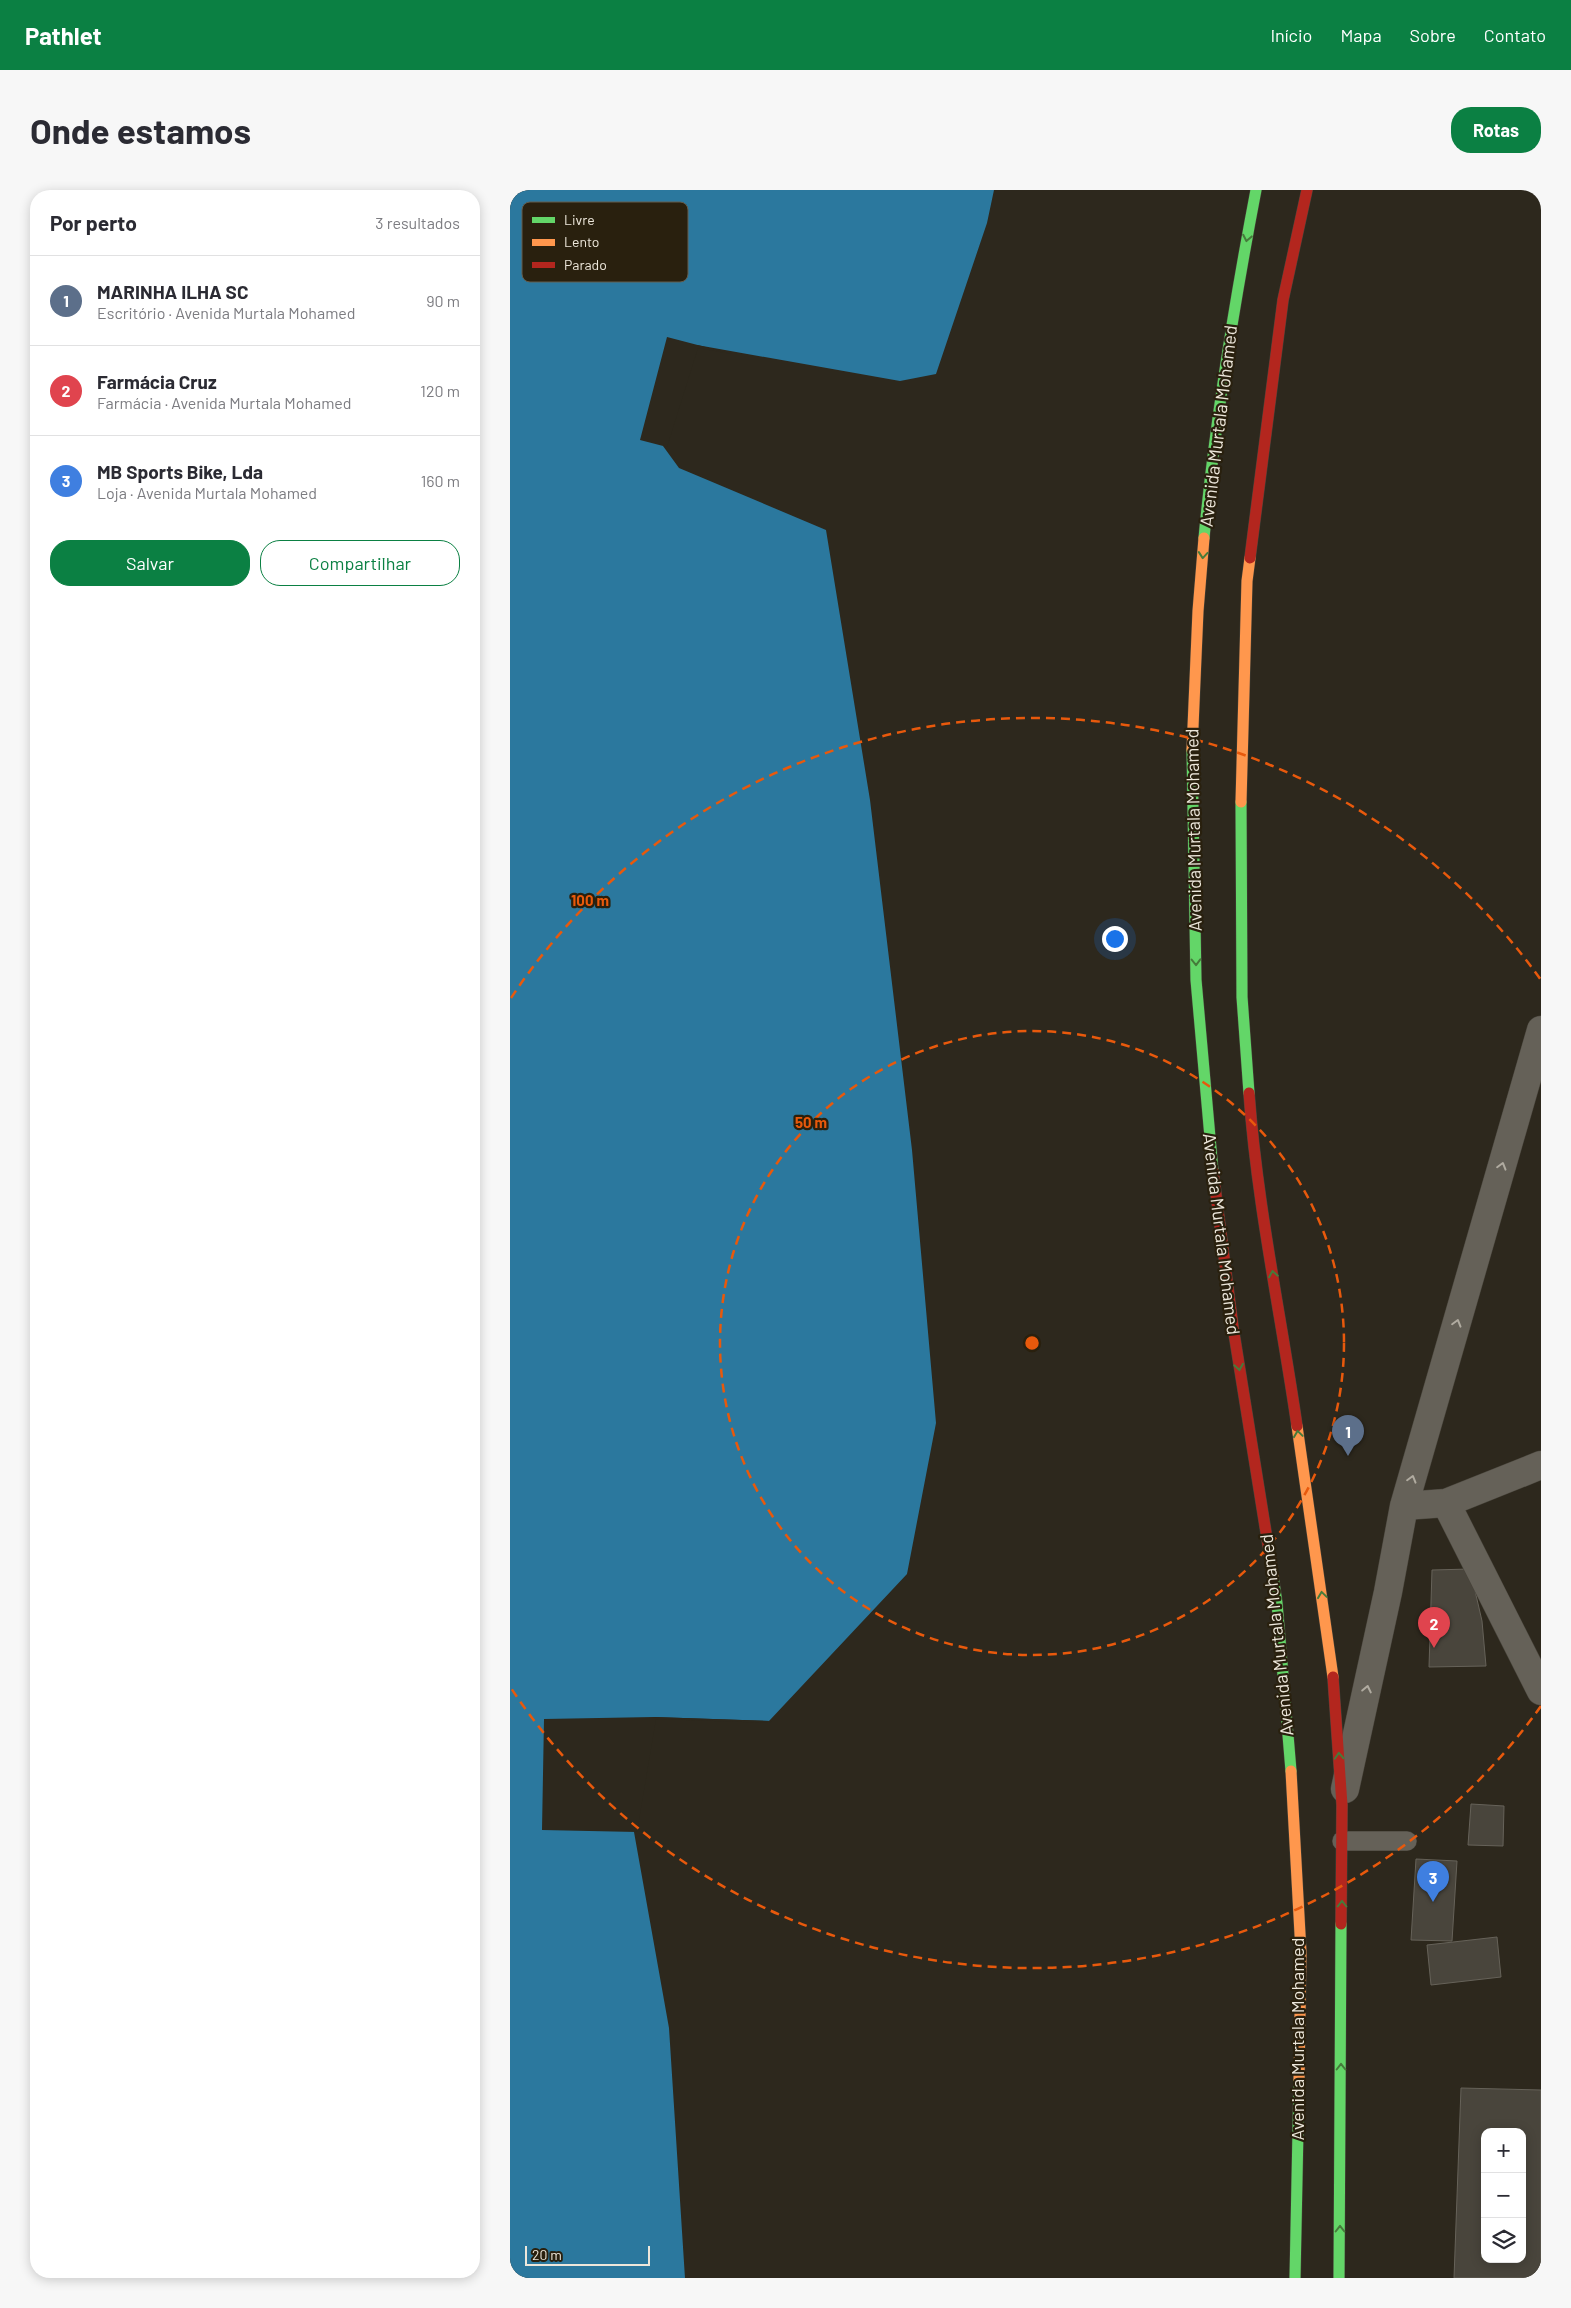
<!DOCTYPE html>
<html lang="pt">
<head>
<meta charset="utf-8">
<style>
  body { margin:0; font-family:Barlow,sans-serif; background:#f7f7f7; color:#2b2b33 }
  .controls { position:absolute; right:15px; bottom:15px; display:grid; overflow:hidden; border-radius:10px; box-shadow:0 2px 12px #0003 }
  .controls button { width:45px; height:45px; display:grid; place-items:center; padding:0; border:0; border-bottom:1px solid #e1e1e2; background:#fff; color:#2b2b33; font:25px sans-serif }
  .scale { position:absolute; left:15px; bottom:12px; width:125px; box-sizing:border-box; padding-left:5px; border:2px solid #ede7db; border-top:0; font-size:14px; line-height:18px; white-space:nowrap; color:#ede7db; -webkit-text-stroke:4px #29200e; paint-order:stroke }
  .you { position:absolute; left:604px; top:748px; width:18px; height:18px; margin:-12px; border:4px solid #fff; border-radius:50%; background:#1a73e8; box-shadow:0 0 0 8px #1a73e833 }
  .badge { display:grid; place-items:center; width:32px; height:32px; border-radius:50%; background:#0b8043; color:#fff; font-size:16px; font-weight:700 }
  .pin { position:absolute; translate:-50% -41px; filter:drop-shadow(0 1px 2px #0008) }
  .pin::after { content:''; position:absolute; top:26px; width:18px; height:15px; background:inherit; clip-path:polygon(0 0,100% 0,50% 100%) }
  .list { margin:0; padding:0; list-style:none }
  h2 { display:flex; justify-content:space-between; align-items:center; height:65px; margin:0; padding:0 20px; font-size:21px }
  h2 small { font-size:16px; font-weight:400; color:#7c7c81 }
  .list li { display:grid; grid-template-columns:32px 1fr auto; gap:15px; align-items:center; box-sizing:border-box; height:90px; padding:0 20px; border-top:1px solid #e1e1e2 }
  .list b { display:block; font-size:19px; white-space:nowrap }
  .list p { margin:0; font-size:16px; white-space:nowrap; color:#7c7c81 }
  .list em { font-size:16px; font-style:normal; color:#7c7c81 }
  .actions { display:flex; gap:10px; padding:15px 20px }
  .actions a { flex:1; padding:11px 0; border:1px solid #0b8043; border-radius:20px; text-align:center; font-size:18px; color:#0b8043 }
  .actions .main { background:#0b8043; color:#fff }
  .icon { flex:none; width:28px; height:28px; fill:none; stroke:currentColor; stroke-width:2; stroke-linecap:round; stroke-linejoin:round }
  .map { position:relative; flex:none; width:1031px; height:2088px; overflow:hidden; border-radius:20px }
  header { display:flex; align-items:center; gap:30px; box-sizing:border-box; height:70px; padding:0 25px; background:#0b8043; color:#fff }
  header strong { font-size:24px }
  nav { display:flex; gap:28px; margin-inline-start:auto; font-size:18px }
  .intro { display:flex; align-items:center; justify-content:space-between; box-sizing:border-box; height:120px; padding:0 30px }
  h1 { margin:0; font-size:35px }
  .button { padding:12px 22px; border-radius:20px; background:#0b8043; color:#fff; font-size:18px; font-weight:700 }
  main { display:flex; gap:30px; padding:0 30px }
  aside { flex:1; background:#fff; border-radius:20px; box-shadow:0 2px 12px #0003 }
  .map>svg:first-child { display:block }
  .water { fill:#2b789e }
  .pier { fill:#2d281d }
  .building { fill:#49453c; stroke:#666259; fill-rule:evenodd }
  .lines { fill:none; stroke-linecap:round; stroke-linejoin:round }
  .lane-casing { stroke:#48443b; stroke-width:20 }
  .street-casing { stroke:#48443b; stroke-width:29 }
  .fast-casing { stroke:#48443b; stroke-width:12 }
  .slow-casing { stroke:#48443b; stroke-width:12 }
  .jam-casing { stroke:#48443b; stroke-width:12 }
  .lane { stroke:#656158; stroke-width:19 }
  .street { stroke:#656158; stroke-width:28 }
  .fast { stroke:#63d668; stroke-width:11 }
  .slow { stroke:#ff974d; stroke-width:11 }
  .jam { stroke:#b3261e; stroke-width:11 }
  .oneway { stroke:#467b3b }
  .oneway2 { stroke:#b0aba0 }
  .ring { fill:none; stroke:#e8590c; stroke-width:2.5; stroke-dasharray:9 6 }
  .labels { text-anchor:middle; stroke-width:4.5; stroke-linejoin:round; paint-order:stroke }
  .street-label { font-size:18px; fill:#ede7db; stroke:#29200e }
  .key { fill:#29200e; stroke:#645c4c; stroke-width:1 }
  .key-label { font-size:14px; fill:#ede7db }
  .centre { fill:#e8590c; stroke:#29200e; stroke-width:2.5 }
  .ring-label { font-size:15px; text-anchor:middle; font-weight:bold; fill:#e8590c; stroke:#29200e; stroke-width:4.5; stroke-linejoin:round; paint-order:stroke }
</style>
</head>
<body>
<header>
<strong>Pathlet</strong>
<nav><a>Início</a><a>Mapa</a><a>Sobre</a><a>Contato</a></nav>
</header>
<div class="intro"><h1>Onde estamos</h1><a class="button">Rotas</a></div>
<main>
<aside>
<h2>Por perto<small>3 resultados</small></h2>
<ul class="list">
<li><span class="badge" style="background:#5c6f8a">1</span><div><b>MARINHA ILHA SC</b><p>Escritório · Avenida Murtala Mohamed</p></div><em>90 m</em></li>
<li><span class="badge" style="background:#e0444e">2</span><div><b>Farmácia Cruz</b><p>Farmácia · Avenida Murtala Mohamed</p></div><em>120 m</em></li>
<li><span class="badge" style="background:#3f7fe0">3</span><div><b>MB Sports Bike, Lda</b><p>Loja · Avenida Murtala Mohamed</p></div><em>160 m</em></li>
</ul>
<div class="actions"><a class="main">Salvar</a><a>Compartilhar</a></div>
</aside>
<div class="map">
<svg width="1031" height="2088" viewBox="0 0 1031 2088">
  <rect width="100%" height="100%" fill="#2d281d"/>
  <path class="water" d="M0,0H484L477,33L426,184L390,191L187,155L153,256L169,278L316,340L360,610L402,960L426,1233L397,1384L259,1531L144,1527L124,1642L159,1838L175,2088H0Z"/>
  <path class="pier" d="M157,147L222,164L188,158L157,257L130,250Z
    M144,1527L262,1531L259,1533L146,1529L127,1642L32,1640L34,1529Z"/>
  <path class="building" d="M960,1379L972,1431L976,1476L919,1477L922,1380Z
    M961,1614L994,1616L993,1656L958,1655Z
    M906,1669L947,1671L942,1751L901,1750Z
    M987,1747L991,1787L921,1795L917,1755Z
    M951,1898L1031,1900V2088H944ZM975,1942H1012V2069H975Z"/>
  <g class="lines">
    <g class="lane-casing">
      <path id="lane" d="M832,1651H897"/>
    </g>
    <g class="street-casing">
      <path id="street" d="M936,1313L1031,1501
        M894,1316L936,1313L1031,1275
        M835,1599L878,1402L894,1316L1031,840"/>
    </g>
    <g class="fast-casing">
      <path id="fast" d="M694,348C705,231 724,115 746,0
        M682,560L686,790L703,981
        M731,612L732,807L739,903
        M763,1386L767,1413L781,1581
        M785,2088L789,1891
        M829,2088L831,1734"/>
    </g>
    <g class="slow-casing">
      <path id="slow" d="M682,560L688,421L694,348
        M731,612L737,391L740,368
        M787,1236L823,1487
        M781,1581L791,1762L789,1891"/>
    </g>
    <g class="jam-casing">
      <path id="jam" d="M740,368L773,110L797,0
        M739,903C747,1015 771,1125 787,1236
        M703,981L723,1137L763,1386
        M823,1487L832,1615L831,1734"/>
    </g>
    <use href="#lane" class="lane"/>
    <use href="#street" class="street"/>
    <use href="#fast" class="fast"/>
    <use href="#slow" class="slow"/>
    <use href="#jam" class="jam"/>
  </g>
  <defs><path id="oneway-chevron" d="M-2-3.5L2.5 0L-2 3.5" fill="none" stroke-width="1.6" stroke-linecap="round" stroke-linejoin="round" transform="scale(1.25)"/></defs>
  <g class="oneway">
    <use href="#oneway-chevron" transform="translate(737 48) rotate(101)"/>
    <use href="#oneway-chevron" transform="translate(693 365) rotate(95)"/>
    <use href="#oneway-chevron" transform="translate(686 772) rotate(89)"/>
    <use href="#oneway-chevron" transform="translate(763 1084) rotate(-100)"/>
    <use href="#oneway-chevron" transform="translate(729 1177) rotate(81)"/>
    <use href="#oneway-chevron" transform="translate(788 1244) rotate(-98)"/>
    <use href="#oneway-chevron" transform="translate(812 1405) rotate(-98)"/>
    <use href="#oneway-chevron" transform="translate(829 1566) rotate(-93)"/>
    <use href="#oneway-chevron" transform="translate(832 1714) rotate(-90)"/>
    <use href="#oneway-chevron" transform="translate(831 1877) rotate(-90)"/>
    <use href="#oneway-chevron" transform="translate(830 2039) rotate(-90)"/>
  </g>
  <g class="oneway2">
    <use href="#oneway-chevron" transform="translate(992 976) rotate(-74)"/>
    <use href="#oneway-chevron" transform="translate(947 1133) rotate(-74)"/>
    <use href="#oneway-chevron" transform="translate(902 1289) rotate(-74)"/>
    <use href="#oneway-chevron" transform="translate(857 1499) rotate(-78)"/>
  </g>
  <g class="ring">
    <circle cx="522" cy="1153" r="312"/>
    <path d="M1031 1516A625 625 0 0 1 1 1498M1 808A625 625 0 0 1 1031 790"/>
  </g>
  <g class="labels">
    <g class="street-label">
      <text transform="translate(709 236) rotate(-83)" y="6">Avenida Murtala Mohamed</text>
      <text transform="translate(684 640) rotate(-91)" y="6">Avenida Murtala Mohamed</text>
      <text transform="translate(711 1044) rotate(83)" y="6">Avenida Murtala Mohamed</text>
      <text transform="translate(767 1445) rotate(-96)" y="6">Avenida Murtala Mohamed</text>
      <text transform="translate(788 1849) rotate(-90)" y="6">Avenida Murtala Mohamed</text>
    </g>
  </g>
  <rect x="12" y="12" width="166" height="80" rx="8" class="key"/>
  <rect x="22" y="27" width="23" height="6" fill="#63d668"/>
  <rect x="22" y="49" width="23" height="7" fill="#ff974d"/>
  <rect x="22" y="72" width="23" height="6" fill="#b3261e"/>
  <g class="key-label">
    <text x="54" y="35">Livre</text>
    <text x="54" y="57">Lento</text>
    <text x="54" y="80">Parado</text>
  </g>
  <circle cx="522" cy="1153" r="8" class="centre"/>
  <g class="ring-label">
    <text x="80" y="716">100 m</text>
    <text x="301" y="938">50 m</text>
  </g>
</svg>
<div class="controls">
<button>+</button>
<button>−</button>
<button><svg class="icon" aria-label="layers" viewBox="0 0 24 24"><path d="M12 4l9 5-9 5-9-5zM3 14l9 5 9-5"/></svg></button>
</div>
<div class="scale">20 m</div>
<div class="you"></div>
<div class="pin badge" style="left:838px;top:1266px;background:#5c6f8a">1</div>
<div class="pin badge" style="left:924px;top:1458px;background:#e0444e">2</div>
<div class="pin badge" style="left:923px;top:1712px;background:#3f7fe0">3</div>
</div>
</main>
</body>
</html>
